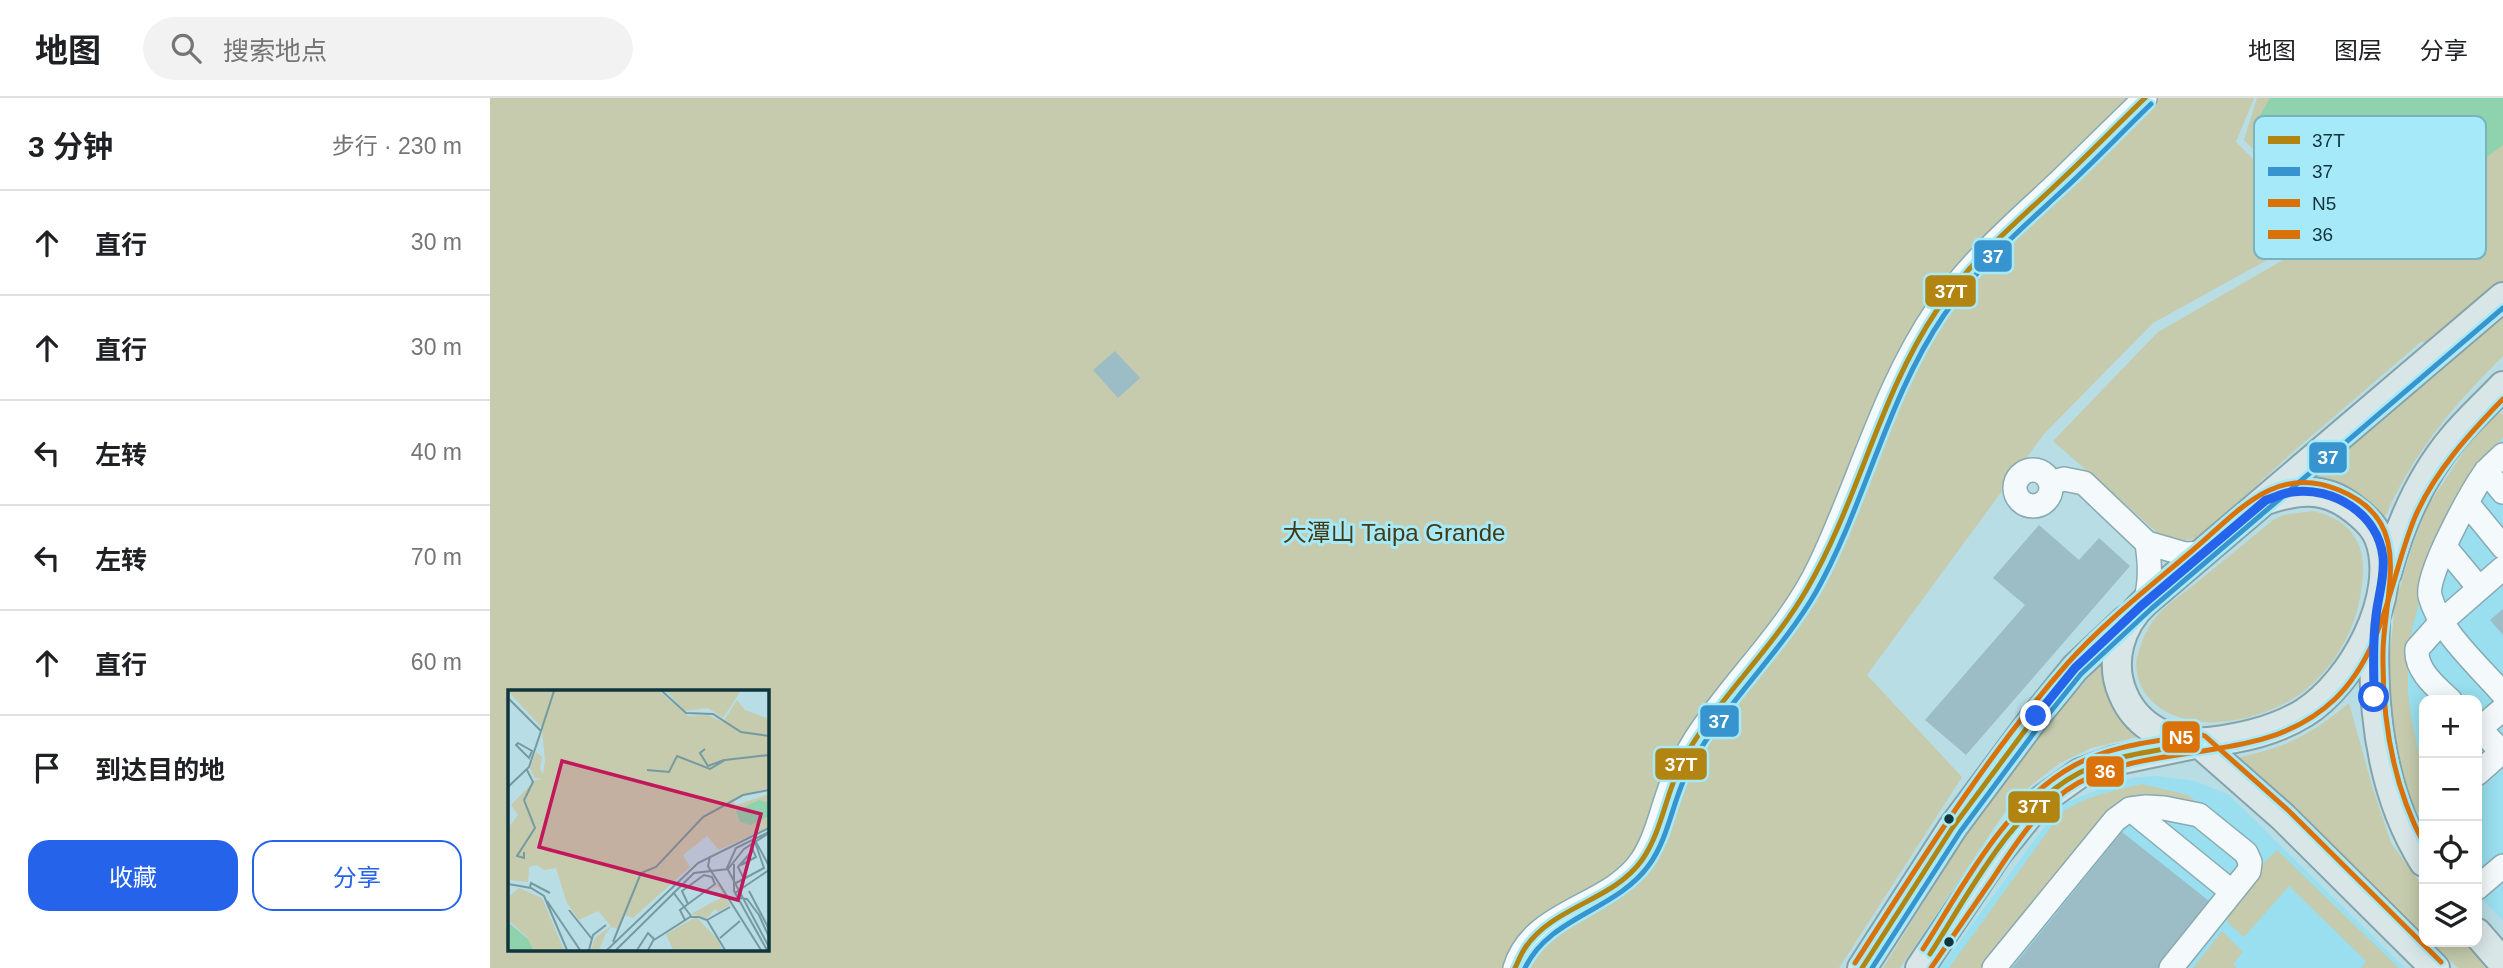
<!DOCTYPE html>
<html lang="zh">
<head>
<meta charset="utf-8">
<style>
  body { margin:0; font-family:Helvetica,"Noto Sans SC",sans-serif; background:#f2f2f2; color:#202124 }
  .controls { position:absolute; right:21px; bottom:21px; display:grid; overflow:hidden; border-radius:14px; box-shadow:0 4px 18px #0003 }
  .controls button { width:63px; height:63px; display:grid; place-items:center; padding:0; border:0; border-bottom:2px solid #e0e0e0; background:#fff; color:#202124; font:35px sans-serif }
  .stop { position:absolute; width:21px; height:21px; margin:-16px; border:5px solid #2563eb; border-radius:50%; background:#fff }
  .stop.end { background:#2563eb; border-color:#fff; box-shadow:0 2px 7px #0008 }
  .list { margin:0; padding:0; list-style:none }
  h2 { display:flex; justify-content:space-between; align-items:center; height:91px; margin:0; padding:0 28px; font-size:30px }
  h2 small { font-size:23px; font-weight:400; color:#757577 }
  .list li { display:grid; grid-template-columns:46px 1fr auto; gap:21px; align-items:center; box-sizing:border-box; height:105px; padding:0 28px; border-top:2px solid #e0e0e0 }
  .list b { display:block; font-size:26px; white-space:nowrap }
  .list em { font-size:23px; font-style:normal; color:#757577 }
  .actions { display:flex; gap:14px; padding:21px 28px }
  .actions a { flex:1; padding:16px 0; border:2px solid #2563eb; border-radius:21px; text-align:center; font-size:24px; color:#2563eb }
  .actions .main { background:#2563eb; color:#fff }
  .icon { flex:none; width:38px; height:38px; fill:none; stroke:currentColor; stroke-width:2; stroke-linecap:round; stroke-linejoin:round }
  .map { position:relative; flex:none; width:2013px; height:870px; overflow:hidden }
  header { display:flex; align-items:center; gap:42px; box-sizing:border-box; height:98px; padding:0 35px; background:#fff; border-bottom:2px solid #e0e0e0 }
  header strong { font-size:33px }
  nav { display:flex; gap:38px; margin-inline-start:auto; font-size:24px }
  .search { width:490px; height:63px; background:#f2f2f2; display:flex; align-items:center; gap:18px; box-sizing:border-box; padding:0 24px; border-radius:38px; color:#757577; font-size:26px }
  main { display:flex }
  aside { flex:1; background:#fff }
  .map>svg:first-child { display:block }
  .built { fill:#99dfef }
  .green { fill:#c5cbac; fill-rule:evenodd }
  .water { fill:#8ed2ae }
  .building { fill:#9cbdc5 }
  .lines { fill:none; stroke-linecap:round; stroke-linejoin:round }
  .minor-casing { stroke:#89aab2; stroke-width:26 }
  .major-casing { stroke:#85a3aa; stroke-width:32 }
  .minor { stroke:#f4fafb; stroke-width:23 }
  .major { stroke:#d9e6e8; stroke-width:28 }
  .bus-1-casing { stroke:#a6e9f8; stroke-width:10 }
  .bus-2-casing { stroke:#a6e9f8; stroke-width:10 }
  .bus-3-casing { stroke:#a6e9f8; stroke-width:10 }
  .bus-4-casing { stroke:#a6e9f8; stroke-width:10 }
  .bus-1 { stroke:#b28412; stroke-width:5 }
  .bus-2 { stroke:#3894ce; stroke-width:5 }
  .bus-3 { stroke:#db7209; stroke-width:5 }
  .bus-4 { stroke:#db7209; stroke-width:5 }
  .route { stroke:#2563eb; stroke-width:9 }
  .bus-dot { fill:#10353c; stroke:#a6e9f8; stroke-width:2.5 }
  .labels { text-anchor:middle; stroke-width:6; stroke-linejoin:round; paint-order:stroke }
  .park-label { font-size:24px; fill:#443a13; stroke:#a6e9f8 }
  .inset-road { fill:none; stroke:#759aa1; stroke-width:2 }
  .view { fill:#c2185b; fill-opacity:0.15; stroke:#c2185b; stroke-width:3.5 }
  .inset-edge { fill:none; stroke:#10353c; stroke-width:3.5 }
  .key { fill:#a6e9f8; stroke:#79b3c0; stroke-width:2 }
  .key-label { font-size:19px; fill:#10353c }
  .line-badge { stroke:#a6e9f8; stroke-width:2.5 }
  .badge-label { font-size:19px; text-anchor:middle; font-weight:bold; fill:#fff }
</style>
</head>
<body>
<header>
<strong>地图</strong>
<div class="search"><svg class="icon" aria-label="search" viewBox="0 0 24 24"><circle cx="10" cy="10" r="6"/><path d="M15 15l6 6"/></svg>搜索地点</div>
<nav><a>地图</a><a>图层</a><a>分享</a></nav>
</header>
<main>
<aside>
<h2>3 分钟<small>步行 · 230 m</small></h2>
<ul class="list">
<li><svg class="icon" aria-label="ahead" viewBox="0 0 24 24"><path d="M12 20V5M6 11l6-6 6 6"/></svg><div><b>直行</b></div><em>30 m</em></li>
<li><svg class="icon" aria-label="ahead" viewBox="0 0 24 24"><path d="M12 20V5M6 11l6-6 6 6"/></svg><div><b>直行</b></div><em>30 m</em></li>
<li><svg class="icon" aria-label="left" viewBox="0 0 24 24"><path d="M17 20v-9H6M10 6l-5 5 5 5"/></svg><div><b>左转</b></div><em>40 m</em></li>
<li><svg class="icon" aria-label="left" viewBox="0 0 24 24"><path d="M17 20v-9H6M10 6l-5 5 5 5"/></svg><div><b>左转</b></div><em>70 m</em></li>
<li><svg class="icon" aria-label="ahead" viewBox="0 0 24 24"><path d="M12 20V5M6 11l6-6 6 6"/></svg><div><b>直行</b></div><em>60 m</em></li>
<li><svg class="icon" aria-label="arrive" viewBox="0 0 24 24"><path d="M6 21V4h12l-3 4 3 4H6"/></svg><div><b>到达目的地</b></div></li>
</ul>
<div class="actions"><a class="main">收藏</a><a>分享</a></div>
</aside>
<div class="map">
<svg width="2013" height="870" viewBox="0 0 2013 870">
  <rect width="100%" height="100%" fill="#b9dde5"/>
  <path class="built" d="M2013,332V669L1987,693V602H1934V702L1909,571L1947,432Z
    M2013,671V823L1987,796V695Z
    M1666,678L1705,683L1739,697L1915,870H1450L1561,720L1575,705L1622,686L1643,680Z"/>
  <path class="green" d="M0,0H1764L1746,44L1809,107L1808,145L1663,225L1554,336L1377,577L1472,679L1349,870H0ZM19,594H276V851H19Z
    M1767,0H2013V186L1937,248L1932,243L1804,353L1709,440L1694,442L1670,437L1563,343L1668,234L1821,146L1813,102L1754,42Z
    M2013,215V258C1961,310 1924,354 1894,421L1819,382L1818,378Z
    M2007,315L2013,316V339L1988,370L1932,495L1922,531L1918,562V595L1921,618L1934,681V713L1927,715L1920,707L1904,663L1897,586L1905,506L1923,446L1938,408L1993,324Z
    M1823,413C1854,420 1874,439 1873,472C1872,517 1853,559 1819,589C1778,624 1691,644 1655,595C1648,585 1645,571 1647,560C1651,544 1657,529 1668,517C1678,505 1693,496 1705,486C1731,465 1757,443 1783,422L1793,417Z
    M1615,561L1660,636L1601,650L1570,665L1544,685L1519,708L1410,870H1393L1513,677Z
    M1859,605L1882,688L1901,745L1934,790V837L1758,667L1746,660C1797,649 1819,638 1859,605Z
    M1652,686L1698,697L1715,712L1618,721L1492,870H1459L1571,715C1595,698 1622,693 1652,686Z
    M1787,752L1909,870H1871L1876,863L1799,788L1754,839L1739,826L1736,819L1768,771Z
    M1732,833L1753,854L1743,866L1747,870H1703Z
    M1941,844H1974L1999,870H1968Z"/>
  <path class="water" d="M1780,0H2013V47L1995,60L1961,111L1946,125L1937,126L1926,118L1892,120L1853,127L1837,126L1825,119L1764,28Z"/>
  <path class="building" d="M625,253L650,280L628,300L603,272Z
    M1549,427L1589,462L1609,440L1640,468L1476,657L1435,622L1535,507L1503,480Z
    M2013,511V537L2000,522Z
    M1632,734L1724,807L1672,870H1522Z"/>
  <g class="lines">
    <g class="minor-casing">
      <path id="minor" d="M2013,357C2007,363 1999,369 1994,376C1981,395 1935,477 1940,498C1949,533 1989,568 2013,596
        M1525 390a18 18 0 1 1 36 0a18 18 0 1 1-36 0Z
        M1996,373L2013,394
        M1560,385L1574,381L1594,385L1657,445L1695,456L1713,455
        M1977,405L2013,449
        M1955,449L1989,490
        M1655,504C1661,484 1660,466 1657,445
        M1960,602C1946,589 1925,572 1927,551L1951,524L2013,470
        M1987,628L2012,654
        M1987,633L2013,611
        M1987,676L2013,653
        M1640,711L1742,794
        M1987,790L2013,768
        M1025,870C1043,811 1120,810 1152,762C1167,739 1172,710 1182,685C1188,670 1197,656 1205,642C1244,581 1299,533 1330,467C1370,383 1394,290 1447,212C1481,163 1525,125 1568,85C1597,57 1626,28 1655,0
        M1504,870L1625,722L1640,711L1656,709L1674,710L1709,717L1756,755L1760,764L1759,773L1681,870"/>
    </g>
    <g class="major-casing">
      <path id="major" d="M1776,402C1806,392 1834,388 1861,409C1872,417 1884,427 1889,440C1911,497 1862,585 1814,615C1785,633 1752,640 1719,644C1684,648 1647,630 1633,596C1619,564 1630,527 1655,504L2013,199
        M1897,475C1910,426 1931,378 1964,339C1979,321 1997,305 2013,288
        M1885,527C1881,609 1890,694 1934,764
        M1709,645L1793,719L1945,870
        M1987,835L2013,865
        M1372,870L1463,729L1542,623L1585,570L1636,522
        M1430,870L1507,756L1548,705L1590,675L1623,663L1700,647"/>
    </g>
    <use href="#minor" class="minor"/>
    <use href="#major" class="major"/>
    <g class="bus-1-casing">
      <path id="bus-1" d="M1440,856C1481,793 1520,712 1589,675C1625,656 1669,653 1709,645
        M1025,870C1028,864 1031,856 1035,850C1063,808 1123,803 1152,762C1173,732 1176,692 1194,660C1229,599 1282,552 1317,491C1369,402 1389,298 1447,212C1480,163 1526,125 1568,85C1598,57 1626,28 1655,0
        M1372,870L1463,729L1542,623L1585,570L1655,504L1776,402"/>
    </g>
    <g class="bus-2-casing">
      <path id="bus-2" d="M1035,870C1060,818 1126,813 1159,767C1180,738 1183,698 1201,667C1236,604 1290,556 1326,494C1376,405 1396,302 1454,217C1486,170 1530,132 1571,94C1602,66 1631,35 1661,6
        M1382,870L1470,734L1549,628L1591,576L1661,511L2013,210"/>
    </g>
    <g class="bus-3-casing">
      <path id="bus-3" d="M1433,851C1474,787 1515,705 1585,667C1622,647 1668,643 1709,636L1715,638L1799,713L1951,864
        M1365,865C1431,763 1496,658 1577,566C1612,526 1662,487 1703,452C1747,415 1785,365 1849,392C1866,399 1882,410 1891,426C1911,460 1893,516 1893,555C1892,621 1903,688 1934,746"/>
    </g>
    <g class="bus-4-casing">
      <path id="bus-4" d="M1441,870C1461,841 1481,812 1501,783C1525,747 1549,707 1588,685C1669,641 1774,669 1845,601C1895,553 1900,479 1925,419C1945,373 1979,336 2013,301"/>
    </g>
    <use href="#bus-1" class="bus-1"/>
    <use href="#bus-2" class="bus-2"/>
    <use href="#bus-3" class="bus-3"/>
    <use href="#bus-4" class="bus-4"/>
  </g>
  <g class="lines">
    <path class="route" d="M1546,618L1585,570L1651,508L1776,402C1784,400 1793,395 1802,394C1843,388 1888,416 1893,459C1895,480 1888,498 1886,518C1882,545 1884,572 1884,599"/>
  </g>
  <g class="bus-dot">
    <circle cx="1459" cy="721" r="6"/>
    <circle cx="1459" cy="844" r="6"/>
  </g>
  <g class="labels">
    <g class="park-label">
      <text x="904" y="443">大潭山 Taipa Grande</text>
    </g>
  </g>
  <g transform="translate(18 592)">
    <rect width="261" height="261" fill="#b9dde5"/>
    <path d="M0,1H151L180,26L200,25L215,32L229,10L237,20L259,28L261,98L225,109L228,115L261,104V137L211,160L199,146L208,141L199,146L175,165L182,177L125,228L117,225L109,239L103,237L98,243L91,260H83L87,248L103,236L90,221L71,230L59,213L48,178L36,180L29,175L21,177L20,192L0,190V138L10,125L3,115L27,90L35,89L27,88L22,79L28,62L34,67L32,79L35,84L37,71L34,38ZM158,1H230L232,2L215,28L200,18L177,21ZM211,193L222,215L210,222L207,219L199,228L183,224L216,206L211,197L204,199ZM11,198L34,208L56,260H0V233L14,247L21,249L0,230V207ZM188,227L210,250L214,260H165L158,244Z" fill="#c5cbac"/>
    <path d="M251,110L261,113V126L243,135L232,132L228,121ZM0,232L20,249L25,260H0Z" fill="#8ed2ae"/>
    <path class="inset-road" d="M154,1L178,23L205,24L233,42L261,46M0,8L33,41L21,77L0,97M33,41L46,1M10,53L24,61L21,68L8,55ZM197,59L192,63L200,76L216,70M139,80L161,82L169,66L202,79L217,70L261,65M261,142L228,158L219,178L261,257M248,152L261,176M16,162V168L9,166L27,138L16,110L25,92L19,80M202,166L200,176L253,260M226,174V201L259,260M233,175L248,167L245,160L230,177L236,189M0,194L23,198L36,206L59,260M226,194L256,178L247,152M22,197L23,193L42,203M241,201L261,239M165,202L183,226M227,203L261,180M230,208L239,209L251,225L261,247M39,211L72,260M61,220L84,249M177,230L172,220L207,194L204,187L196,185L174,201L180,214M199,230L222,217M212,248L232,231M146,250L182,227H191L199,230L217,260M105,252L133,183L148,177L195,127L235,105L261,100M81,260L85,245L98,235M99,260L190,173L261,138M108,260L186,183L220,179L236,159L261,143M129,260L140,243L146,249L140,260"/>
    <path class="view" d="M54,71L253,124L230,210L31,157Z"/>
    <rect width="261" height="261" class="inset-edge"/>
  </g>
  <rect x="1764" y="18" width="232" height="143" rx="10" class="key"/>
  <rect x="1778" y="38" width="32" height="8" fill="#b28412"/>
  <rect x="1778" y="69" width="32" height="9" fill="#3894ce"/>
  <rect x="1778" y="101" width="32" height="8" fill="#db7209"/>
  <rect x="1778" y="132" width="32" height="9" fill="#db7209"/>
  <g class="key-label">
    <text x="1822" y="49">37T</text>
    <text x="1822" y="80">37</text>
    <text x="1822" y="112">N5</text>
    <text x="1822" y="143">36</text>
  </g>
  <g class="line-badge">
    <rect x="1483" y="141" width="40" height="34" rx="7" fill="#3894ce"/>
    <rect x="1434" y="176" width="53" height="34" rx="7" fill="#b28412"/>
    <rect x="1818" y="343" width="40" height="33" rx="7" fill="#3894ce"/>
    <rect x="1209" y="606" width="41" height="34" rx="7" fill="#3894ce"/>
    <rect x="1671" y="622" width="40" height="34" rx="7" fill="#db7209"/>
    <rect x="1164" y="649" width="54" height="34" rx="7" fill="#b28412"/>
    <rect x="1595" y="657" width="40" height="33" rx="7" fill="#db7209"/>
    <rect x="1517" y="692" width="54" height="34" rx="7" fill="#b28412"/>
  </g>
  <g class="badge-label">
    <text x="1503" y="165">37</text>
    <text x="1461" y="200">37T</text>
    <text x="1838" y="366">37</text>
    <text x="1229" y="630">37</text>
    <text x="1691" y="646">N5</text>
    <text x="1191" y="673">37T</text>
    <text x="1615" y="680">36</text>
    <text x="1544" y="715">37T</text>
  </g>
</svg>
<div class="controls">
<button>+</button>
<button>−</button>
<button><svg class="icon" aria-label="locate" viewBox="0 0 24 24"><circle cx="12" cy="12" r="6"/><path d="M12 2v4M12 18v4M2 12h4M18 12h4"/></svg></button>
<button><svg class="icon" aria-label="layers" viewBox="0 0 24 24"><path d="M12 4l9 5-9 5-9-5zM3 14l9 5 9-5"/></svg></button>
</div>
<div class="stop" style="left:1884px;top:599px"></div>
<div class="stop end" style="left:1546px;top:618px"></div>
</div>
</main>
</body>
</html>
